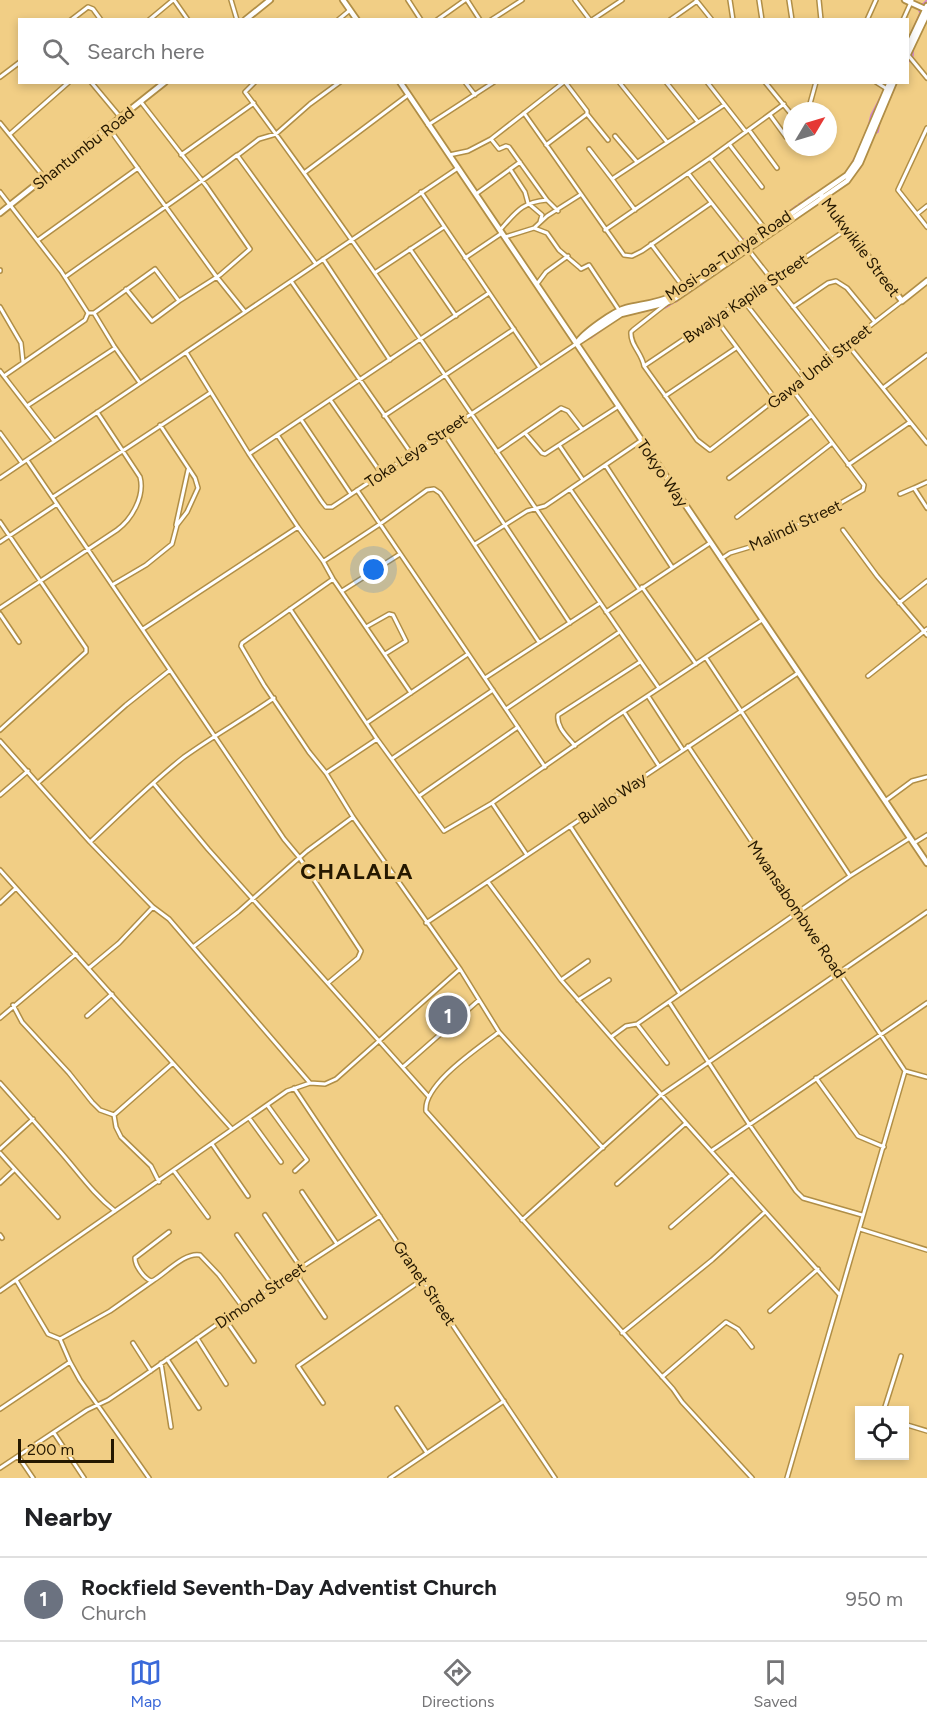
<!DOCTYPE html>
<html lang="en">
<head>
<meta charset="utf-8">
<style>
  body { margin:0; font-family:Figtree,sans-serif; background:#f6f6f6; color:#202124 }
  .controls { position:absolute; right:18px; bottom:18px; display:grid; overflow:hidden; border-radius:0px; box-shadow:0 3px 9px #0003 }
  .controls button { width:54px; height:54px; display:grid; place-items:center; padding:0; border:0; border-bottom:2px solid #e0e0e0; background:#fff; color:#202124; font:30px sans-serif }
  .compass { position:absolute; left:783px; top:102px; width:54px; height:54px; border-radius:50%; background:#fff; box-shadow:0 3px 9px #0003; rotate:52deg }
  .scale { position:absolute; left:18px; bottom:15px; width:96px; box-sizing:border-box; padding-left:6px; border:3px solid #251800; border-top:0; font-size:16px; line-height:21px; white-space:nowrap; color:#251800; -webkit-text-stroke:4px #f1ce85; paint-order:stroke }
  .you { position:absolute; left:374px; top:570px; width:21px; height:21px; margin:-15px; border:4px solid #fff; border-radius:50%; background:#1a73e8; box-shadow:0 0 0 9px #1a73e833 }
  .badge { display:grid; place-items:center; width:39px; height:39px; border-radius:50%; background:#3a69d9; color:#fff; font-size:20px; font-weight:700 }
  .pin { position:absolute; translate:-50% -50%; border:3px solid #fff; box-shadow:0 2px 6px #0006 }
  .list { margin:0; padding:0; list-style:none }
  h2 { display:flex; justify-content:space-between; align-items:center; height:78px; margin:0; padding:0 24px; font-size:26px }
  h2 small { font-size:20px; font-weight:400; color:#757577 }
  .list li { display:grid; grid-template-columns:39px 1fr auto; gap:18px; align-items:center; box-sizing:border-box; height:84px; padding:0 24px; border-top:2px solid #e0e0e0 }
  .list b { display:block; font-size:22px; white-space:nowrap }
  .list p { margin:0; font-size:20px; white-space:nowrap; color:#757577 }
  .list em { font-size:20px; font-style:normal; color:#757577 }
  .icon { flex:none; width:33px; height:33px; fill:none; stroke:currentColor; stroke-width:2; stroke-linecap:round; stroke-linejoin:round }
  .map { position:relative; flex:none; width:927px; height:1478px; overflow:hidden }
  .search { position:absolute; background:#fff; box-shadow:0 3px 9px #0003; left:18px; right:18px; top:18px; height:66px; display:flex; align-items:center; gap:15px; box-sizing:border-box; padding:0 21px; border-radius:0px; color:#757577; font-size:22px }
  .sheet { height:162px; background:#fff }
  nav { display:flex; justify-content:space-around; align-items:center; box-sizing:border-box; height:84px; border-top:2px solid #e0e0e0; background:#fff; font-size:16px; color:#757577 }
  nav a { display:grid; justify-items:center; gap:3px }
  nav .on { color:#3a69d9 }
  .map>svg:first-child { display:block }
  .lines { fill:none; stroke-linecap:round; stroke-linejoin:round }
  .stream { stroke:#d17dd8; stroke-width:1.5 }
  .street-casing { stroke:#b08e46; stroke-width:6 }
  .secondary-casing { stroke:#b08e46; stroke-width:8 }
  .street { stroke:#fff; stroke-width:3 }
  .secondary { stroke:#fff; stroke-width:4.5 }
  .labels { text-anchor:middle; stroke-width:6; stroke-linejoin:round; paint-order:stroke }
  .street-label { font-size:16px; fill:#251800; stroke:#f1ce85 }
  .district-label { font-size:22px; font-weight:bold; letter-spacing:1.5px; fill:#251800; stroke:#f1ce85 }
</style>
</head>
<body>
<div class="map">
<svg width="927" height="1478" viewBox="0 0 927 1478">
  <rect width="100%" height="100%" fill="#f1ce85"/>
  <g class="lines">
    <path class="stream" d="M919,4H923L927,0
      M924,25L927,20
      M908,40L920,13L918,8
      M913,49V56
      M908,62L910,61
      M886,82H887
      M890,99L897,82
      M886,108L888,102
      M883,115L885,110
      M881,118L882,117
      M868,128L871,115L884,90
      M874,135L878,132L880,121
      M859,148L866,131
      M865,157L868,150
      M842,176L848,170L858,151
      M818,192L826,186
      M812,195L815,194
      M830,199V196L847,184L861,167
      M805,200L809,197
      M799,204L803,202
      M791,210L796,206
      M781,216L789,211
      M776,220L779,218
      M766,226L773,222
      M753,236L763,229
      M742,239L750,238
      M730,253L737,247V243
      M722,258L726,255
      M710,267L720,260
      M707,269L708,268
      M716,274L721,270
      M701,285L711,277
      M692,290L698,286
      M685,295L690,292
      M647,301L659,298
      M676,302L682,297
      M630,304L642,302
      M672,304L673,303
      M620,307L626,305
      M665,308L670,305
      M607,315L616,309
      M591,338L620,317L659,308"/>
    <g class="street-casing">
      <path id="street" d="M174,0L188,20
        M231,0L237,20
        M408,0L421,20
        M467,0L480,20
        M575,0L590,20
        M696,0L712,20
        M730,0L733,20
        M759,0L762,20
        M789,0L792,20
        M819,0L821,20
        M71,20L88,7L93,9L101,20
        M149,20L173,0
        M338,20L350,10
        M437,20L465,0
        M491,20L522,0
        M592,20L622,0
        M670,20L697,1
        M867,20L876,0
        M903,20L912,0
        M908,55L927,78
        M0,77L20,62
        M91,82L121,118
        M255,82L245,92C389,286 521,490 659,688
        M465,82L475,95
        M619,82L667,142
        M666,82L698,122
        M707,82L746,132
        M765,82L792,115
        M876,82L887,89
        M808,111L816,82
        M524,113L624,255L632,256L642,251L711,203
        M587,114L608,140
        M770,115L786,137
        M0,123L44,177
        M428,125L494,82
        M108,127L216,276L245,312
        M927,128L898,190L927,227
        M749,130L777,168
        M10,134L69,82
        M615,136L637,162
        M491,139L499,149L506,146L509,147L547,200L558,211
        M729,144L762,187
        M546,145L587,114V111L565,82
        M589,149L612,179
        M181,155L254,103
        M238,155L259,139L276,134L310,104L340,82
        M449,155L468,151L491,139L564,82
        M710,158L766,230
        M510,169L525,192L528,203L542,215L540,222
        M304,173L408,95
        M688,173L832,356
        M0,192L61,271L88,313
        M421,192L540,368
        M476,194L520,162
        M635,210L612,179L724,105
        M917,214L927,206
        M534,228L547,233L559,250L579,267L581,269L589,265L619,310
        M500,230C516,212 522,202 547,200
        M605,230L710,158L784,104
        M505,237L534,228L547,216L580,195
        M38,240L138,168
        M651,244L684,288
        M410,249L456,316
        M465,258L502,233
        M323,259L390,360
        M0,270V271
        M376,272L444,227
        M65,277C122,236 182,197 237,155L316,264
        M291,281L411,453
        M537,284L546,272L568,256
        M126,289L152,321L179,301L220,275L250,249L207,187L141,102
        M743,300L804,378
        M666,304L633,330L631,332C630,345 642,353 644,366L697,440L710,450L902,301
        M0,307L21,343L23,362
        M793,307L828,283L836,281L847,288L875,322
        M94,313L114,346L140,383
        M715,318L776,400
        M848,345L927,443
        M186,352L249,454L298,527L323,561L333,579L411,693
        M644,366L846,230
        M0,371L54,441
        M4,376L85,320L88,313H94L155,269L179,301
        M883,388L927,355
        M665,396L736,348
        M331,401L381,473
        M27,406L115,348
        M384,416L514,329
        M302,421L351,494
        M443,432L570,623
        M0,433L22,463
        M525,433L542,453L545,454L619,406
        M278,436L322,502L326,507H332L576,344
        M559,445L583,480
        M497,452L561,408L568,411L582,429
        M249,454L489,293
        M27,460L170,670L126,705L39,782
        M848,465L910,422
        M606,466L672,567
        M0,478L458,168
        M729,478L811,416
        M914,488L927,482
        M570,489L639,589
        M357,490L545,767
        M900,494L914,488L927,508
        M53,497L210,393
        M737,517L831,444
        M0,522L86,648V652L0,730
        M176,525L188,470
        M843,530L877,576L927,635
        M0,542L57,504
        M475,544L527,511L545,506L642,440
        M721,559L730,553L750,547L832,508L863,490L864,485L791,388
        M324,561L380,524L427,490L434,489L440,493L539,642
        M112,585L146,565L172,544L177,525L187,512L198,488L195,478L160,425
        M642,587L696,664
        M342,591L400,554
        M899,603L927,581
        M0,608L117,530C132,519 145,496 140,477L97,412
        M290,609L377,739L444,831L492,803L611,720L762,620
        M606,612L710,543
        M0,614L19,642
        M366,627L389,614L393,615L406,641L385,654
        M143,629L298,527
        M706,658L850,876
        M170,670L284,839L299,857L361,951L358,958L328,983
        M868,676L927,629
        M485,678L600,603
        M648,696L683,750
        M506,709L618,633
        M624,712L659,766
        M368,722L468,654
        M0,741L90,842L153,907L169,919L310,1083
        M575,746C568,737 556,727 558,715L640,662
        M688,746L905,1071
        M393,758L493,690
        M326,773L377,739
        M154,784L208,849L429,1097
        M0,795L28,771
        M419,796L518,727
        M885,801L912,781L927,777
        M492,803L527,855
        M570,826L680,994L850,876L910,838
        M90,842C121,813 151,783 184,757C213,736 244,719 274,698
        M914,843L927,835
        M0,870L232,1129
        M488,882L561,980L686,1123L839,1294
        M0,903L16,888
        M426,923L798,673
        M193,947L238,912L307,851L353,817
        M89,968L119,943L153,907
        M460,969L499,1032L603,1148
        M561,980L588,961
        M578,1000L609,980
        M669,1002L749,1124L796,1191L803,1198L862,1215
        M13,1005L22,1022L69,1073L92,1102L100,1110L114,1115L116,1127L121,1137L151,1166L159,1182
        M87,1016L112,994
        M0,1018L76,954
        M637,1024L667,1063
        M499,1032C480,1047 423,1084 426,1111L673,1389L682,1402L752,1478
        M611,1037L626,1026L637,1024L680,994
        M403,1067L479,1000
        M905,1071L927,1077
        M816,1078L858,1136L884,1147
        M0,1083C20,1105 39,1127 58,1149C77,1170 92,1193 115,1211
        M294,1088L555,1478
        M268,1106L307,1160L295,1171
        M114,1115L173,1063
        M249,1118L281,1162
        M212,1144L248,1196
        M0,1149L33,1119
        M711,1151L927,1003
        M0,1153L58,1217
        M174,1171L208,1217
        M0,1183L14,1170
        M617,1184L686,1123
        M302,1192L337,1244
        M265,1215L301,1268
        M522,1220L661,1095L927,912
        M671,1227L732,1174
        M860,1229L927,1250
        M169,1232L135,1258C135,1266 144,1278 151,1281L154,1280C167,1272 185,1252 200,1255L219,1275L242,1306
        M0,1235L2,1238
        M237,1235L273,1286
        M298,1270L300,1280L325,1317
        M16,1280L48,1334L60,1339
        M0,1291L287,1091L310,1083L325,1084L336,1079L460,969L353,817L326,773L309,752L264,685L241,646L242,643L333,579
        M770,1311L818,1269
        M225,1319L254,1361
        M622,1333L712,1260L765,1212
        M197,1338L226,1384
        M133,1343L151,1371
        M167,1359L199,1408
        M161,1363L171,1427
        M662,1377L726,1322L738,1329L752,1347
        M323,1403L298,1366L423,1279
        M397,1408L427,1453
        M0,1409L70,1362
        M884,1410L901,1356
        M904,1424L927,1431
        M54,1433L84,1478
        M18,1456L33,1478
        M0,1468L87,1410L108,1400L142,1377L256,1297L380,1216
        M149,1478L80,1380L70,1362L60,1339L110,1311L154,1280
        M390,1478L504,1401
        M787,1478L905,1071"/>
    </g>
    <g class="secondary-casing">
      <path id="secondary" d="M343,0L357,20
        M905,0L927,10
        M245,20L270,0
        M908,46L927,6
        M908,54L927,14
        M400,82L927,863
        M821,195L902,301L927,281
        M0,213L165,82
        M577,343L621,314L666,303L676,298L847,181L860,163L894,82
        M577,343C583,333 614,311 626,308C642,304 658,303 672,296L847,175L856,162L890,82"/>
    </g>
    <use href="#street" class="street"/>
    <use href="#secondary" class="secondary"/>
  </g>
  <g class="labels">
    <g class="street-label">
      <text transform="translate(83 148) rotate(-38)" y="6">Shantumbu Road</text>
      <text transform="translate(861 247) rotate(53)" y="6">Mukwikile Street</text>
      <text transform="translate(728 255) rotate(-34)" y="6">Mosi-oa-Tunya Road</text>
      <text transform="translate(745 298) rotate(-34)" y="6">Bwalya Kapila Street</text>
      <text transform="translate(819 366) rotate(-38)" y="6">Gawa Undi Street</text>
      <text transform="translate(416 450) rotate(-34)" y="6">Toka Leya Street</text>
      <text transform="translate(663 473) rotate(56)" y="6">Tokyo Way</text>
      <text transform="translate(795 525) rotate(-25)" y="6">Malindi Street</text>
      <text transform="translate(612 798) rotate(-34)" y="6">Bulalo Way</text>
      <text transform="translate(797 909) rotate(56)" y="6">Mwansabombwe Road</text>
      <text transform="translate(425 1283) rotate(56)" y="6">Granet Street</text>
      <text transform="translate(260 1295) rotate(-34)" y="6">Dimond Street</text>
    </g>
    <g class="district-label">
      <text x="357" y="879">CHALALA</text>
    </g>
  </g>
</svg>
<div class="controls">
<button><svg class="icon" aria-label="locate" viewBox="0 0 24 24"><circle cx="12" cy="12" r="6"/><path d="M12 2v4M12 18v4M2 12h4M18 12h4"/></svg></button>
</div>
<svg class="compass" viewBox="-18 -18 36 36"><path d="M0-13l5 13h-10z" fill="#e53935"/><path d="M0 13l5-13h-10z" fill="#757577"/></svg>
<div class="scale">200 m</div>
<div class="you"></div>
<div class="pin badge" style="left:448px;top:1015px;background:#6b7280">1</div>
<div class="search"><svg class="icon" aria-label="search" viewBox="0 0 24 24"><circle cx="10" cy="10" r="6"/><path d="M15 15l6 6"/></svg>Search here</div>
</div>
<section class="sheet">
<h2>Nearby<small></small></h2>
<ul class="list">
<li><span class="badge" style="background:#6b7280">1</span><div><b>Rockfield Seventh-Day Adventist Church</b><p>Church</p></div><em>950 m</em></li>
</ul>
</section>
<nav>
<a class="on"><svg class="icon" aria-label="map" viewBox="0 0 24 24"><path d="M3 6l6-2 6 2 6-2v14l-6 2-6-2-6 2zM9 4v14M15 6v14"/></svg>Map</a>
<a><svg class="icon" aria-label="directions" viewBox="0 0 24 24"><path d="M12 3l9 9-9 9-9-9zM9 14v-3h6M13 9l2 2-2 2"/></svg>Directions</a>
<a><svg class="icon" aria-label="saved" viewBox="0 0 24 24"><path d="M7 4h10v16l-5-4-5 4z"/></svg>Saved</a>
</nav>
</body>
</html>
